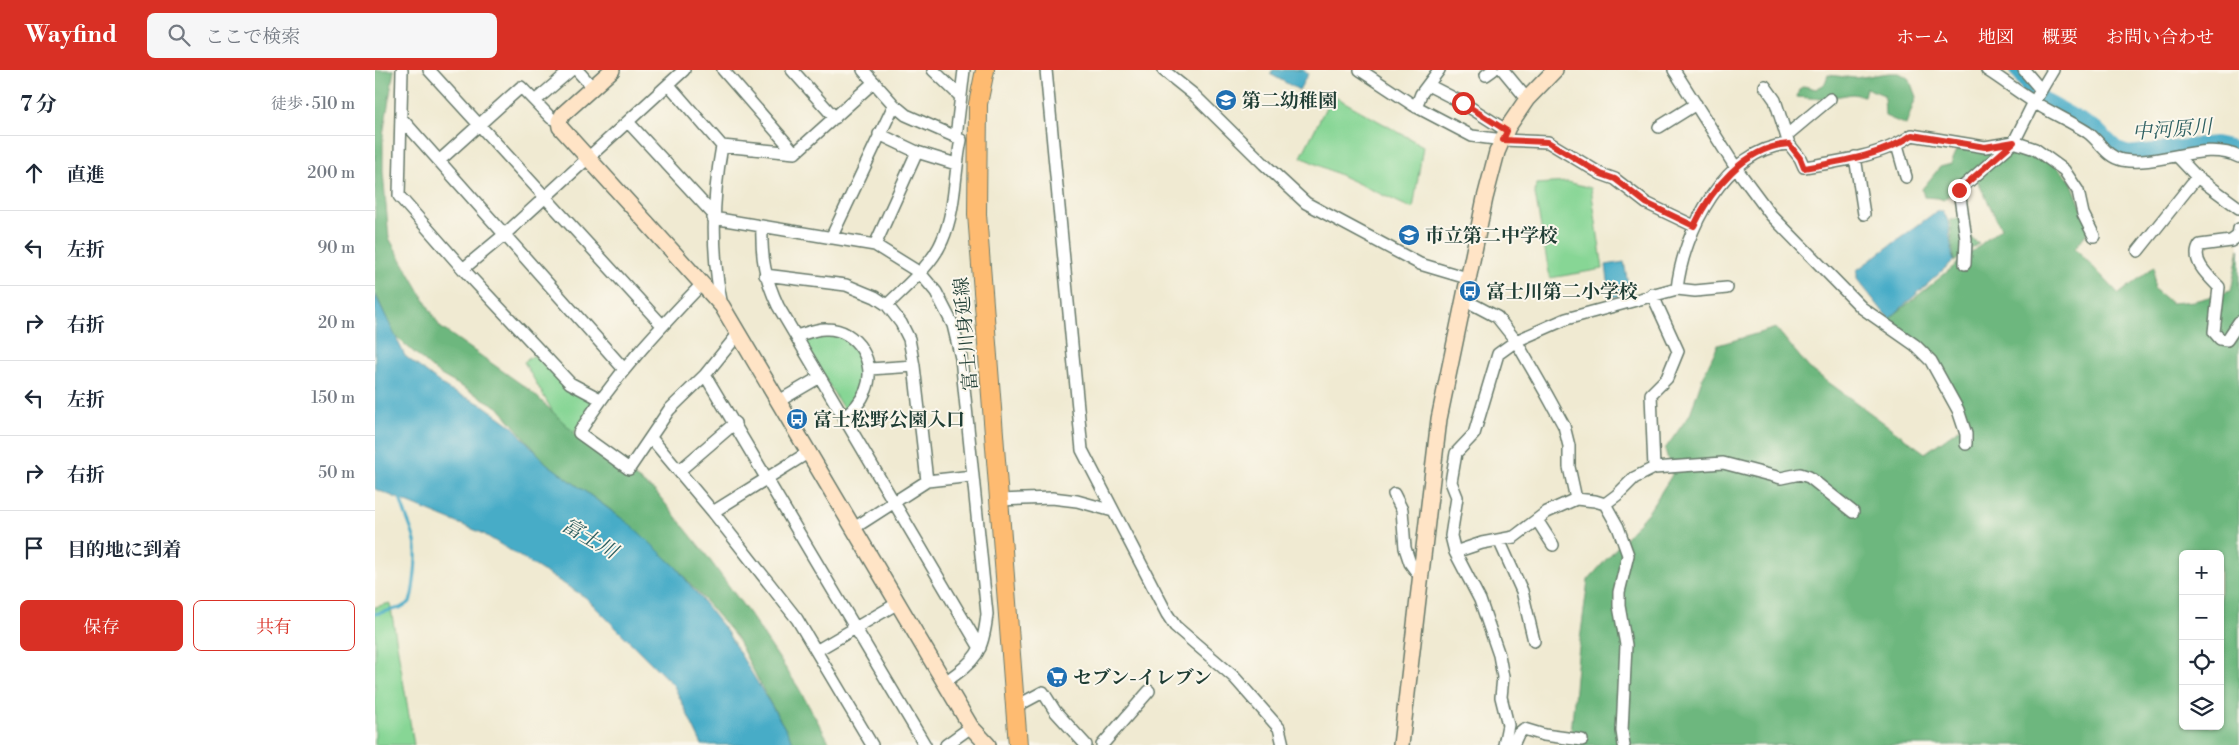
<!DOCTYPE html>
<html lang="ja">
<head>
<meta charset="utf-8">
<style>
  body { margin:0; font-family:"Libre Bodoni","Noto Serif JP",serif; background:#f6f6f7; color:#1f2937 }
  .controls { position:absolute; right:15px; bottom:15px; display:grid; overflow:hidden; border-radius:8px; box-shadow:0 1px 4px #0004 }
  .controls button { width:45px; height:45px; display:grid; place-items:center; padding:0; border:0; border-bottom:1px solid #e0e1e3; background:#fff; color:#1f2937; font:25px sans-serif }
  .stop { position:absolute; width:15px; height:15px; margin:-11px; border:4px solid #d93025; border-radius:50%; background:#fff }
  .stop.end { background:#d93025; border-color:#fff; box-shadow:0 1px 5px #0008 }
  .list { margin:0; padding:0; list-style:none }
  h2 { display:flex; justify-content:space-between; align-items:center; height:65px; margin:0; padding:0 20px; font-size:21px }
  h2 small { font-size:16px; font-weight:400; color:#747a83 }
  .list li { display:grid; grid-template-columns:32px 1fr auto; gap:15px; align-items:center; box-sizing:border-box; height:75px; padding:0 20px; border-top:1px solid #e0e1e3 }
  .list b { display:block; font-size:19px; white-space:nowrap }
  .list em { font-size:16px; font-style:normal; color:#747a83 }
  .actions { display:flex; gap:10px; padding:15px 20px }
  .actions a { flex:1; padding:11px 0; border:1px solid #d93025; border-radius:8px; text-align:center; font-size:18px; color:#d93025 }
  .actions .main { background:#d93025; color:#fff }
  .icon { flex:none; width:28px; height:28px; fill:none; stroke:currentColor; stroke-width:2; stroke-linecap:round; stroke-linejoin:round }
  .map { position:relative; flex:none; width:1864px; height:675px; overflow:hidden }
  header { display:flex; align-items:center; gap:30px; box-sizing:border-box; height:70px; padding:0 25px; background:#d93025; color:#fff }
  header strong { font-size:24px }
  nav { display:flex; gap:28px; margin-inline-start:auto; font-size:18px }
  .search { width:350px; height:45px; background:#f6f6f7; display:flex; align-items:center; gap:12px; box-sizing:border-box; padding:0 18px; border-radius:8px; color:#747a83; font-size:19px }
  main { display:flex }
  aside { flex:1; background:#fff }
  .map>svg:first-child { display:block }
  .green { fill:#87d695; stroke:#538a64 }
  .forest { fill:#6db77e; stroke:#467a59; fill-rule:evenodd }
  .water { fill:#47acc7; stroke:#33747e }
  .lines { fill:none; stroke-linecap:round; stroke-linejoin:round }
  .stream { stroke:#47acc7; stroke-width:3 }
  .river { stroke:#47acc7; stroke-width:18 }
  .street-casing { stroke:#687a6b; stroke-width:14 }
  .secondary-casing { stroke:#687a6b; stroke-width:18 }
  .primary-casing { stroke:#687a6b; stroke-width:20 }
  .street { stroke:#fff; stroke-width:11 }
  .secondary { stroke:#ffe4c6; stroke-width:15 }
  .primary { stroke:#febb71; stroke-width:18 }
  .route { stroke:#d93025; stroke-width:6 }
  .labels { text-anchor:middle; stroke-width:4; stroke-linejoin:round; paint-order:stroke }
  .poi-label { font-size:19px; font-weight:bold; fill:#1f3d34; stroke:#fbf7ec; text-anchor:start }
  .street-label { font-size:19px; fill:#1f3d34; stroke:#fbf7ec }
  .water-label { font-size:20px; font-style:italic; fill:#2b5e60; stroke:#fbf7ec }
</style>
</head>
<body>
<header>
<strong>Wayfind</strong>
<div class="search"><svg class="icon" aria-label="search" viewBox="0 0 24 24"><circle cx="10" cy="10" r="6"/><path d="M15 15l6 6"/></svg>ここで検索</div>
<nav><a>ホーム</a><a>地図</a><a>概要</a><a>お問い合わせ</a></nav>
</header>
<main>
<aside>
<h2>7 分<small>徒歩 · 510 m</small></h2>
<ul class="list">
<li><svg class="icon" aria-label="ahead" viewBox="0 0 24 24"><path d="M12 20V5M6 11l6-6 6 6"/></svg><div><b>直進</b></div><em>200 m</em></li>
<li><svg class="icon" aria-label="left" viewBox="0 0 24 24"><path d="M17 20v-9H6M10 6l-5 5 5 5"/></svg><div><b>左折</b></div><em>90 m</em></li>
<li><svg class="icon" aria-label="right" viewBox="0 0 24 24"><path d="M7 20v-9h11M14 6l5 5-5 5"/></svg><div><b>右折</b></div><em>20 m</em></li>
<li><svg class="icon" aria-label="left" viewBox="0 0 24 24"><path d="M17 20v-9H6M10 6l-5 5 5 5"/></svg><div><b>左折</b></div><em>150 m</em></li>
<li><svg class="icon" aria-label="right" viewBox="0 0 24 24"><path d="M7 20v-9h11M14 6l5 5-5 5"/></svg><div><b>右折</b></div><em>50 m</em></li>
<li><svg class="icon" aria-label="arrive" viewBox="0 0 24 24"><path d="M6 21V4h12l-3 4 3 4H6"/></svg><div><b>目的地に到着</b></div></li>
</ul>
<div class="actions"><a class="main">保存</a><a>共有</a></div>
</aside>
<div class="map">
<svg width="1864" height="675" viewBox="0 0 1864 675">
  <rect width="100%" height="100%" fill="#fbf7ec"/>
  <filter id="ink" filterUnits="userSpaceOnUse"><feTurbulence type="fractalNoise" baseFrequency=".02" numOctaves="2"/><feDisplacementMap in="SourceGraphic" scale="10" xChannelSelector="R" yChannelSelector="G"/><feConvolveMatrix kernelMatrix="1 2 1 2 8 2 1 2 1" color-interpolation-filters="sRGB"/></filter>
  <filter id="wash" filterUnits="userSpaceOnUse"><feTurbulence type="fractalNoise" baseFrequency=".0096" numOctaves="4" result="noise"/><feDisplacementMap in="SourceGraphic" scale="20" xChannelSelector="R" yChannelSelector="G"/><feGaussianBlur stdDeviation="1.12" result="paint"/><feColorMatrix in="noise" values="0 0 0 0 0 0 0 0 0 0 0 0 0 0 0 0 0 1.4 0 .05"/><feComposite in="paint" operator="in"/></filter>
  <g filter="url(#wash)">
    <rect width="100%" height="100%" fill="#f0ead2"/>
    <path class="green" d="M957,25L1048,76L1038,139L926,87Z
      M1193,112L1216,118L1228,199L1175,208L1160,124L1161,114Z
      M445,263C479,263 478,273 492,301L482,329L470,342L427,269Z
      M159,285L189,316L220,331L199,363L178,342L149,292Z
      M15,533L39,675H0V537Z"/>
    <path class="forest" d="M0,0H19L8,65V102L14,168L65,257L156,321L209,372L281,422L329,482L378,549L423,617L456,675H420L394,631L361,567L301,497L240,443L171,393L123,337L64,304L19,265L0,222Z
      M1514,3H1524L1534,8L1541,27L1531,55L1510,46L1509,25L1491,18L1489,26L1477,24L1448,29L1422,27L1424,19L1429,16L1441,19L1450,14L1453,5L1480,8Z
      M1636,74L1674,88L1696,111L1715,159L1700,178L1744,224L1780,196L1779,219L1796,233L1819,231L1856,221L1864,179V675H1195L1203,585L1213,510L1274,441L1297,405L1290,379L1315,344L1328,306L1343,275L1401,258L1434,298L1550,383L1592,353L1552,286L1514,249L1626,158L1602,110ZM1808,484H1845V656H1808Z
      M1601,79H1627L1569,130L1563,128L1549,127L1547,119L1565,97L1576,94L1582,80Z
      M1587,147L1597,169L1604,173L1579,192L1575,150Z"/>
    <path class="water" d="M898,0H928L933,4L924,20L895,4Z
      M1562,141H1568L1573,151L1578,191L1514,249L1482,209V200Z
      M1249,192L1255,225L1235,227L1231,195Z
      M0,224L30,286L74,320L108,335L137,356L171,393L257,456L301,497L352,562L420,675H327L299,616L210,527L107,463L0,419Z"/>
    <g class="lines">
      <path class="stream" d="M0,544L25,538L35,532C39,520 43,482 40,471C36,455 28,442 25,427"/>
      <path class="river" d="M1644,0L1658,22L1669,32L1720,60L1742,81L1753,85L1840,75L1864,80"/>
    </g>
  </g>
  <g filter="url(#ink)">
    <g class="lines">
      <g class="street-casing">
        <path id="street" d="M27,0L24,126L88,199L195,313L225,329
          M54,0L287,255
          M202,0L218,18
          M348,0L420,83
          M417,0L460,48
          M488,0L519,35L531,45L581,67L589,0
          M558,0L585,26
          M671,0L707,380L792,544L800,556L859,607L904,658L908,675
          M788,0L818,24L889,94L931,133L1045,194L1092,208
          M985,0L1038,35L1097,66L1128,70L1173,72L1226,104L1240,109L1271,133L1319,156
          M1128,0L1152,29
          M1299,0L1361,98L1396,145L1487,238L1540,275L1556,291L1583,340L1591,364V374
          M1612,0C1628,10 1643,22 1659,32C1676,43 1695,51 1712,62C1725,71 1731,87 1747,90C1785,97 1830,70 1864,87
          M1649,0L1666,20
          M1111,5L1118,0
          M294,15L347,76L420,83L499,12
          M1053,15L1088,33L1132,61
          M1390,16L1400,30L1414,74
          M160,31L196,0
          M1041,37L1046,24L1064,0
          M26,48L248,298
          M253,52L338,144
          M1284,57L1321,34
          M504,64L542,82L581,94
          M1412,65L1455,29
          M1522,75L1531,107
          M1480,87L1489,144
          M1803,87L1822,107L1864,138
          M64,91L146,17L176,48L184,51
          M338,148L500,175L545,203L561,222L578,255L586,288L612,544C608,583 601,590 570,612
          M387,157C386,188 390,208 403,236L605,578
          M1864,159L1863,166L1856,171L1825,175C1815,190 1833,206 1844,217L1839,262L1845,269L1852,270L1864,252
          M456,168L519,35
          M500,175L542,82
          M1763,181L1822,107
          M1590,194L1591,169L1584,120L1639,72L1660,79L1689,100L1703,121L1708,144L1719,166
          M88,199L129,165L309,0
          M390,205L471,215L500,227L512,235L526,253L534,269L539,296L552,411
          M327,214C281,262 239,306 204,363L254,399L294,340L330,305L364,263
          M1302,219L1320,221L1352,218
          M1277,224L1303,281L1292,308L1276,324L1279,398
          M1088,229L1122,247L1141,271L1172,325L1189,356L1194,376V397L1201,429L1220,431L1230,434L1243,457L1253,485L1244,522V536L1251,575L1247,661L1249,675
          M512,235C530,217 557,195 567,171C581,140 579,103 586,70
          M347,236C336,182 337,130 347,76
          M422,266C431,263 442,258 452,259C482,259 502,293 491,320C486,332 479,339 470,347
          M495,299L539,296
          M330,305L550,675
          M404,331L445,307
          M276,368L338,442L422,549L497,675
          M304,401L360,353
          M1019,424L1027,440L1030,478L1035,493L1046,508
          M625,430L677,428L702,431L738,441
          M1230,434L1242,425L1259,408L1279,398L1348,393L1406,408L1425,404L1434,407L1478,442
          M338,442L434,382
          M1162,450L1178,475
          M479,458L552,411L598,406
          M1124,470L1147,521L1159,571
          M1080,482L1107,473L1139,467L1172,442L1201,429
          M441,581L523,533
          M640,637L668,622L680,641L711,675
          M571,675L596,657
          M727,675L774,621
          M1129,675L1133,655L1126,627L1128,607L1124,585L1105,530L1080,482L1076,466L1082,427L1076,412L1081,383L1099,364L1123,284L1141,271L1191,249L1302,219C1308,162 1350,78 1414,74L1425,88L1429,97C1462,92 1510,85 1537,65L1610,77L1639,72L1659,32L1678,0
          M1138,675L1143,664L1149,659L1169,665L1207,670"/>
      </g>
      <g class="secondary-casing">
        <path id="secondary" d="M237,0L188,44L184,51L185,57L347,236L596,657L613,675
          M1026,675L1064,349L1110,128L1122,82L1133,57L1152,29L1180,0"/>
      </g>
      <g class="primary-casing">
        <path id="primary" d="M610,0L603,34L602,144L643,675"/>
      </g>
      <use href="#street" class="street"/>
      <use href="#secondary" class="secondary"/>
      <use href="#primary" class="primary"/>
    </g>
  </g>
  <g class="lines" filter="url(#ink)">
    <path class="route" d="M1088,33L1132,61L1128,70L1173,72L1226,104L1240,109L1271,133L1319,156C1336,119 1370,77 1414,74L1425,88L1429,98C1462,92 1510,85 1537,65L1610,77L1639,72L1584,120"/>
  </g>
  <defs>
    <g id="school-disc" transform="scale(1.125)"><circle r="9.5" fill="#1f6fb2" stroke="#fbf7ec"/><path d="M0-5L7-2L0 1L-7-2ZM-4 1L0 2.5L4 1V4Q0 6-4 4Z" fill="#fff"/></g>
    <g id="bus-disc" transform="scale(1.125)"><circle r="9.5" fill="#1f6fb2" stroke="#fbf7ec"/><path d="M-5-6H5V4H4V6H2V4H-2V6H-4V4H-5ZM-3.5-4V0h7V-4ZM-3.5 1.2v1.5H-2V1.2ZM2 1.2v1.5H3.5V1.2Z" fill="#fff"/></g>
    <g id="supermarket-disc" transform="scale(1.125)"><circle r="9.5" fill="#1f6fb2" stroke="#fbf7ec"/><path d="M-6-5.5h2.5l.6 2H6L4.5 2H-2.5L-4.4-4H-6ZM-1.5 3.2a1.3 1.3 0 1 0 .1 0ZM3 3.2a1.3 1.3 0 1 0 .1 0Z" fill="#fff"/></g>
  </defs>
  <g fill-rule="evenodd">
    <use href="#school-disc" x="851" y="30"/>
    <use href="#school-disc" x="1034" y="165"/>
    <use href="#bus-disc" x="1095" y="221"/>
    <use href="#bus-disc" x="422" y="349"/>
    <use href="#supermarket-disc" x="682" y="607"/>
  </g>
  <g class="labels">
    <g class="poi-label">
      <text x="867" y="37">第二幼稚園</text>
      <text x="1050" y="172">市立第二中学校</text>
      <text x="1111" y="228">富士川第二小学校</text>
      <text x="438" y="356">富士松野公園入口</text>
      <text x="698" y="614">セブン-イレブン</text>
    </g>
    <g class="street-label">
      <text transform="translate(590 264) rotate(-95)" y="7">富士川身延線</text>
    </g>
    <g class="water-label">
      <text transform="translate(1797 59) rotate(-4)" y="7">中河原川</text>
      <text transform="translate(215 468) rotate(30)" y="7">富士川</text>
    </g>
  </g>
</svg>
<div class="controls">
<button>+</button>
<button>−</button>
<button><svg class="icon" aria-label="locate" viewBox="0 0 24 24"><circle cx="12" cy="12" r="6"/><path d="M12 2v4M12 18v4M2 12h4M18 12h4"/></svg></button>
<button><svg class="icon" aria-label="layers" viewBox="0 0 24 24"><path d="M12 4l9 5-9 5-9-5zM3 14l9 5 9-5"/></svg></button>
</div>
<div class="stop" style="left:1088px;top:33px"></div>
<div class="stop end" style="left:1584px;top:120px"></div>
</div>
</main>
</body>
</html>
